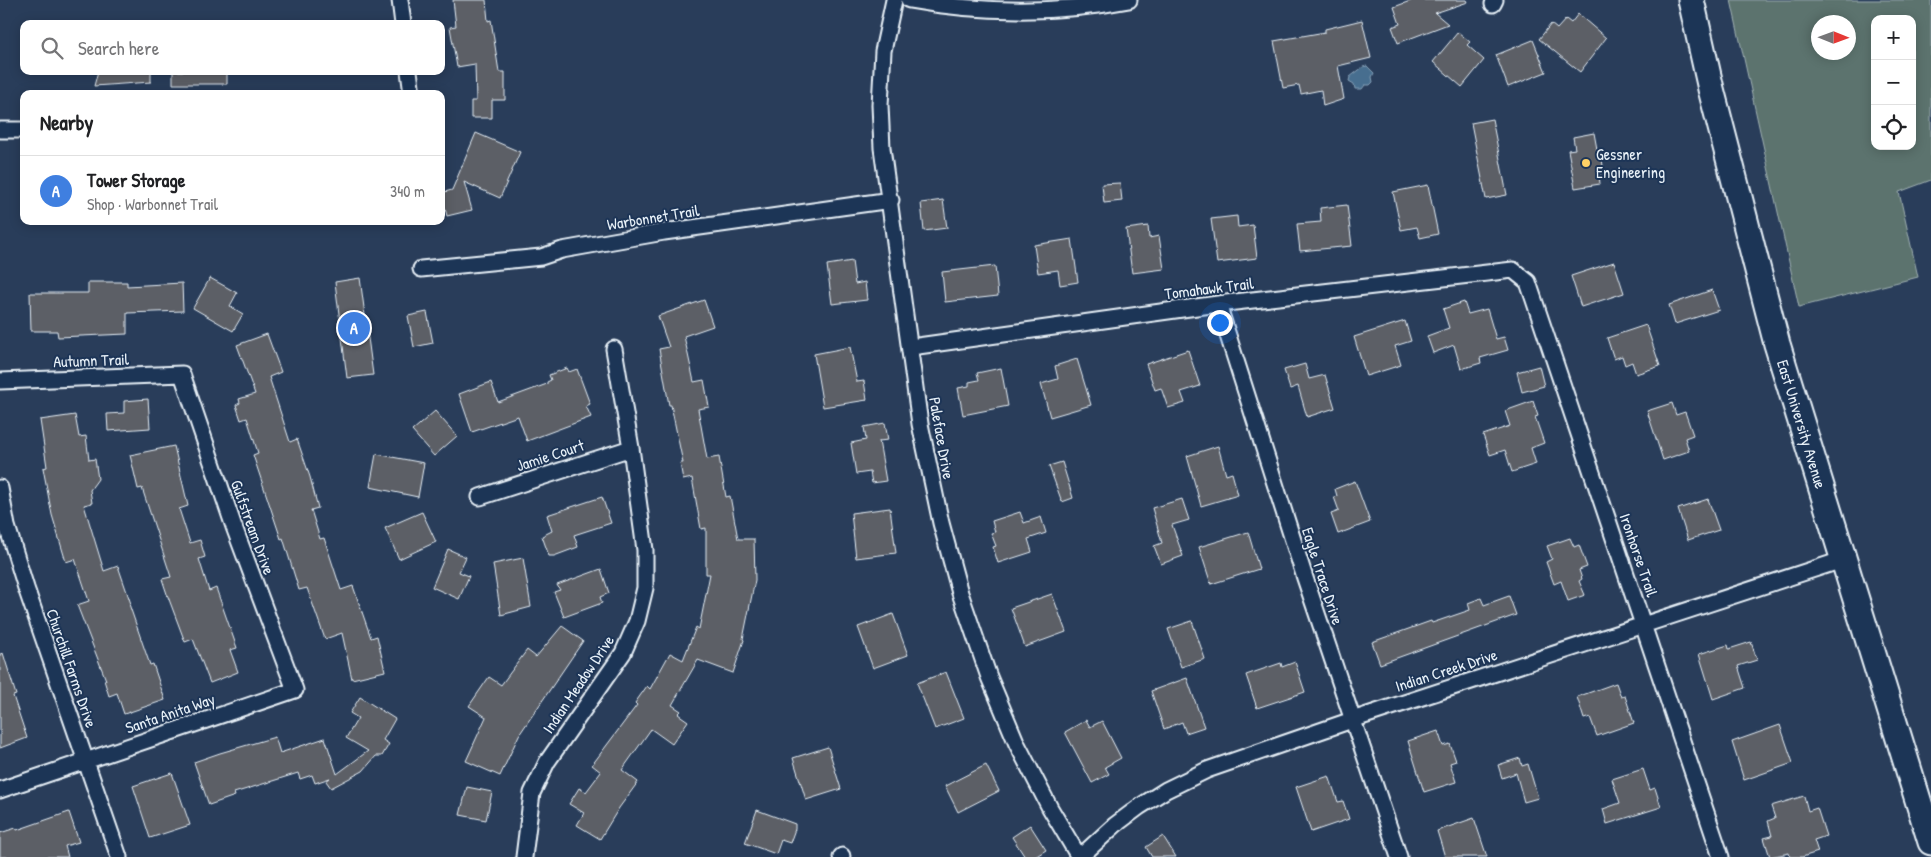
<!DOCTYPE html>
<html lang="en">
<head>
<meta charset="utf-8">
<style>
  body { margin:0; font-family:"Patrick Hand",sans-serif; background:#f2f2f2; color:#202124 }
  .controls { position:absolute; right:15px; top:15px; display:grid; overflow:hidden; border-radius:10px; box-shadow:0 2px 12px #0003 }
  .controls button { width:45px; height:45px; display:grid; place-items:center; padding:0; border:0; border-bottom:1px solid #e0e0e0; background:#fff; color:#202124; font:25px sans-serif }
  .compass { position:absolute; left:1811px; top:15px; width:45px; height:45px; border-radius:50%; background:#fff; box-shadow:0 2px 12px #0003; rotate:91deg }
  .you { position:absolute; left:1219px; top:322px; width:18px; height:18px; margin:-12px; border:4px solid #fff; border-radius:50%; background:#1a73e8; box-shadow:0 0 0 8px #1a73e833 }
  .badge { display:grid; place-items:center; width:32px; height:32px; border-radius:50%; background:#847042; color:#fff; font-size:16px; font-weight:700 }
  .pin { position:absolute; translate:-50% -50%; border:2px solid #fff; box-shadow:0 1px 5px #0006 }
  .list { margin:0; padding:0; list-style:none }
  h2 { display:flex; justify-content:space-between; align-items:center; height:65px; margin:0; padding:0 20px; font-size:21px }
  h2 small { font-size:16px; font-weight:400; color:#757577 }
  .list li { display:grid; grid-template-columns:32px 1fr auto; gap:15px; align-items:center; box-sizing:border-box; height:70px; padding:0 20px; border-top:1px solid #e0e0e0 }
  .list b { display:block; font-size:19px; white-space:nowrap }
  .list p { margin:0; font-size:16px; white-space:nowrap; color:#757577 }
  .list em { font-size:16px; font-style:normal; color:#757577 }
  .icon { flex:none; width:28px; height:28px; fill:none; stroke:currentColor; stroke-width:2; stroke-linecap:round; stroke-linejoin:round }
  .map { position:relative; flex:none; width:1931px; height:857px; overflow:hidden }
  .search { position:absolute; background:#fff; box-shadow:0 2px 12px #0003; left:20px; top:20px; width:425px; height:55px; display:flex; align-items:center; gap:12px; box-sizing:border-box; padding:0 18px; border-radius:10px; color:#757577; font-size:19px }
  .panel { position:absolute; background:#fff; box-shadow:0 2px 12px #0003; left:20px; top:90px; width:425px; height:135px; border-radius:10px }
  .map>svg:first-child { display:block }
  .green { fill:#5b736e; stroke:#a2b2b3; fill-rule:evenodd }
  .water { fill:#476e8f; stroke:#87a2b9 }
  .building { fill:#5b5e66; stroke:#e8f1f8 }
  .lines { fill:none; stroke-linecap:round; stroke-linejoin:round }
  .street-casing { stroke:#e8f1f8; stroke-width:19 }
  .primary-casing { stroke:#e8f1f8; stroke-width:29 }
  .street { stroke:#1d3557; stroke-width:15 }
  .primary { stroke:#1d3557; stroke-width:25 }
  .poi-dot { fill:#ffd166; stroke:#1d3557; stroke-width:2 }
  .labels { text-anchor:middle; stroke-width:4; stroke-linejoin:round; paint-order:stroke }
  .poi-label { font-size:16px; fill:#e8f1f8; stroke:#1d3557; text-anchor:start }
  .street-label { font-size:16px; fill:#e8f1f8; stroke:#1d3557 }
</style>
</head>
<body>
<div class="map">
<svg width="1931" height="857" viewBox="0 0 1931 857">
  <rect width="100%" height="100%" fill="#293d5a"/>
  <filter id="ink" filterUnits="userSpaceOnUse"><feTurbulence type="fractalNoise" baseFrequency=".02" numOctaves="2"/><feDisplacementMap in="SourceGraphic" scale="10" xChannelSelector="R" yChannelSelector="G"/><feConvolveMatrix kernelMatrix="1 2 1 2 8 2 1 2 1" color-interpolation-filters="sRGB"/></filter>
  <g filter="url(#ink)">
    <path class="green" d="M1731,0H1931V180L1899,192L1918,277L1799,307ZM1875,19H1912V146H1875ZM1818,22H1848V52H1818Z"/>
    <path class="water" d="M1367,66L1374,73L1372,77L1373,82L1370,85H1365L1362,89H1355L1354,84L1349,81L1350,77L1363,67Z"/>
    <path class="building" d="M453,0H486L488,21L491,20L499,72H505V100H492V118H471V101H476L475,64L457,67L450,27L456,26Z
      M1413,0H1467L1468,2L1435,13L1448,24L1398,43L1392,27L1400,24L1394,7Z
      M1578,14L1606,38L1580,72L1539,39L1551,24L1557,29L1566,19L1571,23Z
      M1362,20L1371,58L1338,66L1344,99L1323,106L1321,90L1301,94L1299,85L1283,88L1274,41L1325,32V29Z
      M1458,32L1470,42L1467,45L1484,60L1462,87L1433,62Z
      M1533,40L1546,72L1508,87L1496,55Z
      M98,71H151V82L94,86Z
      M173,71H227V84H173Z
      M1492,119L1507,195L1486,199L1471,123Z
      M476,133L520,152L500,198L464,182L472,210L447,216L441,193L452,190Z
      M1594,133L1599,160L1602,159L1604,173L1599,174L1600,184L1575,188L1568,150L1575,149L1573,137Z
      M1120,183L1122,201L1104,203L1102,184Z
      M1428,185L1438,234L1420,238L1417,227L1401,230L1393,192Z
      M943,200L947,228L924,231L921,203Z
      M1347,205L1352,246L1300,251L1297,224L1321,222L1320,208Z
      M1237,216L1238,227L1253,225L1257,258L1217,263L1211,219Z
      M1148,226L1149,238L1159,236L1164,269L1132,273L1126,229Z
      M1072,239L1078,282L1060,285L1058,270L1038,273L1034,245Z
      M852,261L855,284L865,282L867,300L832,304L827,265Z
      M1614,262L1624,293L1581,307L1571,276Z
      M995,266L998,296L945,302L942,272Z
      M210,278L237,293L230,306L243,314L233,331L193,308Z
      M360,278L373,375L347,378L335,282Z
      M88,282H127V286L182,283L183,311L127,313V334L58,337L57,331H31L30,293H88Z
      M1712,290L1719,310L1675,324L1669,305Z
      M704,300L713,326L684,336L694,382L704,380L709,407L698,409L707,459L719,457L726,497L730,496L738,539H754L755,580L743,639L744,640L733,673L698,660L672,705L681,711L678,714L688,721L672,744L651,729L622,770L638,782L619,808L600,839L577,825L584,813L569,804L579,788L586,792L601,772L592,765L637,705L635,703L647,686L650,689L670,653L683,660L696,627L699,629L710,574H706V528L701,529L692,478L683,480L680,463H683L671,405H669L659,349L669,347L658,316Z
      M1464,302L1468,314L1487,309L1496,339L1504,337L1508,350L1480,358L1481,363L1461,369L1454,345L1433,353L1427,336L1449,328L1443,309Z
      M427,312L433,343L414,347L408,316Z
      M1405,321L1411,341L1395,346L1401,365L1366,376L1354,337Z
      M1646,325L1660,366L1636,374L1632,362L1625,365L1622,356L1614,359L1607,338Z
      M267,334L281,372L269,377L290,442L297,439L310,477L318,508L311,510L320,539L324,538L341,590L353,586L371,638L377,636L385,671L352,679L342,633L325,639L307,588L299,590L283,538L281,539L253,455L258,453L247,418L241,420L236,405L240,403L239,399L255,394L237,345Z
      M850,347L857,382L864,381L867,400L823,407L814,354Z
      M1188,350L1200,386L1181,392L1185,403L1168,408L1161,388L1155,390L1146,364Z
      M1077,359L1091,405L1050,417L1041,384L1058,379L1055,366Z
      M1305,364L1309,379L1325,375L1335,408L1307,417L1298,386L1290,389L1284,370Z
      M1539,366L1544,386L1522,392L1517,372Z
      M567,368L569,372L577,369L590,404L586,406L591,417L527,441L518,416L472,432L459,394L491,382L498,402L547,384V382L551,380L549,375Z
      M1001,368L1008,406L963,415L958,388L969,386V382L979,380L977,373Z
      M148,399L150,428L108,431L107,414L124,413V401Z
      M1533,401L1538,416L1535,417L1544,443L1531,448L1536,464L1512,472L1505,450L1490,455L1483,435L1510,426L1505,411Z
      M1672,403L1676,415L1685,412L1693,435L1685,438L1689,451L1663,460L1647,411Z
      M435,411L457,436L434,456L412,431Z
      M75,415L79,437L86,436L89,460L95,459L98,479L90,490L92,503L84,505L104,571L118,566L131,604H129L150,665L153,664L165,700L124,714L117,693L109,696L104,680H106L77,605L89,601L75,559L66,562L52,515L43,468L47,467L40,420Z
      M885,423L888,440L879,441L886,481L872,483L870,472L856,474L851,443L866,440L864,427Z
      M174,446L188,506L179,509L190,543L200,540L205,557L199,559L209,591L216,588L237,648L230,650L238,672L210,683L193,639L185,642L167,594L162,579L171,577L142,488L138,489L130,455Z
      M1218,446L1226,475L1232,473L1238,495L1201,506L1187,456Z
      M376,454L424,463L418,497L370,487Z
      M1062,462L1073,498L1062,502L1049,466Z
      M1355,481L1370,522L1338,534L1331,514L1339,511L1334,497L1337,496L1335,489Z
      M602,497L611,523L574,535L578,547L554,556H549L542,536L552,531L547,515Z
      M1182,499L1189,520L1172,525L1183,556L1161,564L1154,546L1162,543L1152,508Z
      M1708,499L1719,530L1688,540L1678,509Z
      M890,508L896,553L856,558L851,513Z
      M422,512L436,542L399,559L385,528Z
      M1020,512L1024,523L1041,517L1046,533L1028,539L1032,552L998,563L993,547L996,546L991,533L995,532L992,521Z
      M1248,532L1259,569L1211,584L1199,547Z
      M1570,538L1574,547L1579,545L1587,567L1579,570L1582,579L1579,581L1585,595L1568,601L1561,581L1554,584L1546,562L1552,559L1547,546Z
      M448,549L466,557L459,572L469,576L459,599L432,587Z
      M523,558L531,607L501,615L493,564Z
      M601,569L609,593L600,597L602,603L564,617L554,592L560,590L557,585Z
      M1052,594L1066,632L1025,647L1011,608Z
      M1509,596L1516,615L1380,664L1372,642L1431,621L1432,623L1470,610L1468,603L1481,598L1484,605Z
      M893,614L908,655L873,668L858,627Z
      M1192,621L1205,659L1181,667L1168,629Z
      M562,626L583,641L519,735L500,776L466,761L486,717L469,706L489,677L501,685L527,650L536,657Z
      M1751,642L1757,660L1738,666L1745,688L1713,699L1699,654L1728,645L1729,649Z
      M3,653L16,695L13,696L27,738L0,748V654Z
      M1295,662L1305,692L1257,708L1246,675L1281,663L1282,667Z
      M946,672L964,718L935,729L917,683Z
      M1187,678L1204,727L1186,733L1182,722L1164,729L1151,691Z
      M1616,683L1621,697L1625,696L1634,723L1597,736L1590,717L1584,719L1577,697Z
      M360,697L395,719L383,740L389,744L382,756H376L363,771L331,788L326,781L330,778L315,783L312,775L300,779L298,773L234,793L235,796L209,805L194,762L220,753L275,737L280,753L325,738L337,774L368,751L346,738L358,718L350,713Z
      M1086,720L1090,727L1102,721L1121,758L1105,767L1109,774L1092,783L1065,732Z
      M1780,725L1793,763L1744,780L1732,742Z
      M1438,731L1443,746L1450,744L1456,761L1450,763L1456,782L1424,792L1408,741Z
      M828,747L841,789L806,800L793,758Z
      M1520,758L1522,766L1528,764L1538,798L1524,802L1516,773L1502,778L1498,765Z
      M986,765L999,791L958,812L945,786Z
      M1643,769L1650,790L1655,788L1661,807L1607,824L1603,809L1620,803L1612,779Z
      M172,773L190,825L150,838L133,786Z
      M1329,776L1338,802L1343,801L1349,819L1311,832L1296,787Z
      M467,787L492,792L486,820L460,815Z
      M1804,796L1808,811L1817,808L1826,836L1814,840L1818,852L1802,857H1790L1789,853L1770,857L1764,838L1772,836L1768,821L1775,818L1771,806Z
      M757,810L795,824V829L790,843L781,840L776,854L745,843Z
      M69,812L79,842L65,846L68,857H0V833L16,828L17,830Z
      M1474,818L1487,857H1445L1437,831Z
      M1030,825L1046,850L1035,857H1025L1012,837Z
      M1163,836L1176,857H1152L1146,847Z"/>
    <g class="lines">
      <g class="street-casing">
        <path id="street" d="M400,0L403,24
          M894,0L883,51L880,105L882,148L920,424L941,523L960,593L989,677L1017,744L1050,808L1079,857
          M909,0C979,13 1059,14 1129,0
          M1493,4L1495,0
          M409,71L412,94
          M0,130H24
          M421,269L541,257L562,250L664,232L891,200
          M1218,304L1305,578L1399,857
          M911,347L1218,304L1513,270L1528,282L1721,857
          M0,381L182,374L234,527L295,690L0,790
          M0,488L7,526L26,588L119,857
          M480,497L631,448
          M524,857L532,793L547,762L623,653L637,621L645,588V550L631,448L614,349
          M841,857L842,856
          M1080,857L1115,825L1139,807L1166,790L1207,770L1352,720L1845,559"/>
      </g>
      <g class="primary-casing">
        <path id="primary" d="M1691,0L1711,89L1777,344L1931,842"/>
      </g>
      <use href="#street" class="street"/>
      <use href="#primary" class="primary"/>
    </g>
  </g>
  <circle class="poi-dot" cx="1586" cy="163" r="5"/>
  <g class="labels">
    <g class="poi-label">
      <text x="1596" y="160">Gessner<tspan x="1596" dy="18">Engineering</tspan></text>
    </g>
    <g class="street-label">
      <text transform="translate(653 217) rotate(-9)" y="6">Warbonnet Trail</text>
      <text transform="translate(1209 288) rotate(-7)" y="6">Tomahawk Trail</text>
      <text transform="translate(91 360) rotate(-2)" y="6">Autumn Trail</text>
      <text transform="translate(1802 424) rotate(73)" y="6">East University Avenue</text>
      <text transform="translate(942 438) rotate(80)" y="6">Paleface Drive</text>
      <text transform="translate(550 455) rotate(-18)" y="6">Jamie Court</text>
      <text transform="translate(253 527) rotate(70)" y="6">Gulfstream Drive</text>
      <text transform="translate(1639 555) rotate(71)" y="6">Ironhorse Trail</text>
      <text transform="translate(1323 576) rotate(72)" y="6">Eagle Trace Drive</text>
      <text transform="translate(72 668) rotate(71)" y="6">Churchill Farms Drive</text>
      <text transform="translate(1446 670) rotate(-18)" y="6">Indian Creek Drive</text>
      <text transform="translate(578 684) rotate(-56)" y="6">Indian Meadow Drive</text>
      <text transform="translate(170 713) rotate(-19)" y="6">Santa Anita Way</text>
    </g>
  </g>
</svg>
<div class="controls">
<button>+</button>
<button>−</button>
<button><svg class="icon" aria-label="locate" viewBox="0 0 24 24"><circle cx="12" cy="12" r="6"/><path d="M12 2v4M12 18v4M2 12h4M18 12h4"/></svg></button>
</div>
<svg class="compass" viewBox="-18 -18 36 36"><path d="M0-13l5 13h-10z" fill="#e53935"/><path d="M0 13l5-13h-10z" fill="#757577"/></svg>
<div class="you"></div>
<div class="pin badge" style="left:354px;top:328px;background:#3f7fe0">A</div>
<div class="search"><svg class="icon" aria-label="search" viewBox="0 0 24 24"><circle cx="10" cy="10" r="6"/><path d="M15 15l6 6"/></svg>Search here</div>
<section class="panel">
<h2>Nearby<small></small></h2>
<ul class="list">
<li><span class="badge" style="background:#3f7fe0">A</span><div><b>Tower Storage</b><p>Shop · Warbonnet Trail</p></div><em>340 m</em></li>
</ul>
</section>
</div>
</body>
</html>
